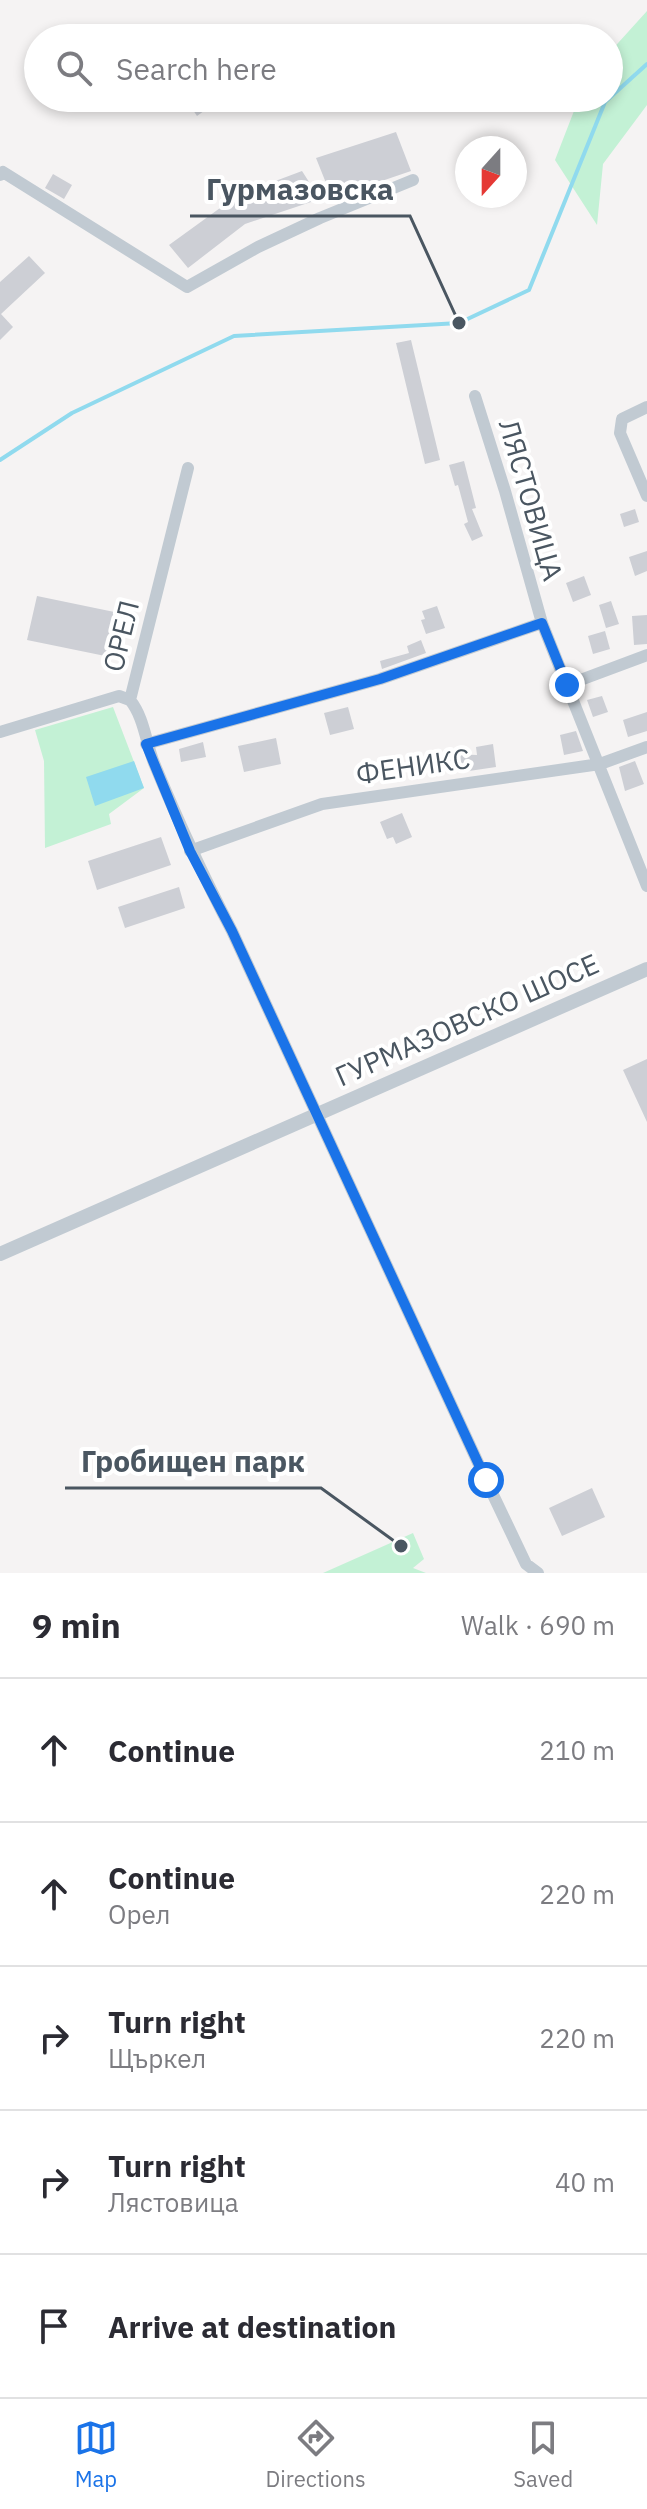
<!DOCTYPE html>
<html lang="en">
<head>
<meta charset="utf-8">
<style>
  body { margin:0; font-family:"IBM Plex Sans",sans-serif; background:#f7f7f7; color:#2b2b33 }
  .compass { position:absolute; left:455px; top:136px; width:72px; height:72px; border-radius:50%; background:#fff; box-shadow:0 4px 12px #0003; rotate:201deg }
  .stop { position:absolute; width:24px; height:24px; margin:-18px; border:6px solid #1a73e8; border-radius:50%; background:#fff }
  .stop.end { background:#1a73e8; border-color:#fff; box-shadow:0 2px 8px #0008 }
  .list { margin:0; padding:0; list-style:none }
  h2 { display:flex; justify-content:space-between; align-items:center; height:104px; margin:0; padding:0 32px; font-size:34px }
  h2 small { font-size:26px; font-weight:400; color:#7c7c81 }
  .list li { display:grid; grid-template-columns:52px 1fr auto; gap:24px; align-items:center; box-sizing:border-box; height:144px; padding:0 32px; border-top:2px solid #e1e1e2 }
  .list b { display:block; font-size:30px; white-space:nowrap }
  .list p { margin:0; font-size:26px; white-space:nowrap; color:#7c7c81 }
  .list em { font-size:26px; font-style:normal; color:#7c7c81 }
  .icon { flex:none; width:44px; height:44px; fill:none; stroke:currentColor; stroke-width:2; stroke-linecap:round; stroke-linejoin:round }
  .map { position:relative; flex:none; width:647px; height:1573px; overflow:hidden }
  .search { position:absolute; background:#fff; box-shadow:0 4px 12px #0003; left:24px; right:24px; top:24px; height:88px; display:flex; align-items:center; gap:20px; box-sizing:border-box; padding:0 28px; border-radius:44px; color:#7c7c81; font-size:30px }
  .sheet { height:824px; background:#fff }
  nav { display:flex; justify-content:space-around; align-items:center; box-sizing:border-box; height:112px; border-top:2px solid #e1e1e2; background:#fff; font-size:22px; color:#7c7c81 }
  nav a { display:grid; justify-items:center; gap:4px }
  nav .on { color:#1a73e8 }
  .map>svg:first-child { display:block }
  .green { fill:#c3f1d5 }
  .water { fill:#90daee }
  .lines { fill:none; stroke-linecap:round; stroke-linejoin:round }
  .stream { stroke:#90daee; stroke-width:4 }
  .building { fill:#cdcfd5 }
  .minor { stroke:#c1cad2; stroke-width:12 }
  .tertiary { stroke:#c1cad2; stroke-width:14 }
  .route { stroke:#1a73e8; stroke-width:10 }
  .labels { text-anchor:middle; stroke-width:8; stroke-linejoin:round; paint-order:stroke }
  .street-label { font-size:28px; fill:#4a5661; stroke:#fff }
  .leader { fill:none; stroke:#4a5661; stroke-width:3 }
  .callout-dot { fill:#4a5661; stroke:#fff; stroke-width:3 }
  .callout-label { font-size:30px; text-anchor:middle; font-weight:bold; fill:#4a5661; stroke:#fff; stroke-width:8; stroke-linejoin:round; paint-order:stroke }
</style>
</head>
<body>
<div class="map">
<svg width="647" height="1573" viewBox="0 0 647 1573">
  <rect width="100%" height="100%" fill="#f5f3f3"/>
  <path class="green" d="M647,11V105L603,164L597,225L555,160L579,98H609V53Z
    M113,707L144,788L109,814L111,824L45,848L44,761L35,730Z
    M413,1533L424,1559L413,1568L426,1573H323Z"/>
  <path class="water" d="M134,761L144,788L95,806L86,777Z"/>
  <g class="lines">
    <path class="stream" d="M0,460L72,413L234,336L459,323L529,290L605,102L647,64"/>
  </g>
  <path class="building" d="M185,98H201L208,108L197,116Z
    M396,132L411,171L332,198L316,158Z
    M302,171L320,199L245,224L188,268L169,245L238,195Z
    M53,174L72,185L64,199L45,188Z
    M29,256L45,273L1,314L13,327L0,340V282Z
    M411,340L440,460L425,464L396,343Z
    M464,461L476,508L472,509L483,536L472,541L464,524L468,522L458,485L455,486L449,465Z
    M635,509L639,522L624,527L620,514Z
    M647,551V571L635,576L629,557Z
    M584,576L591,595L573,602L566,583Z
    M37,596L124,614L115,658L27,640Z
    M611,601L619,624L606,628L599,605Z
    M437,606L445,628L426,634L421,620L425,619L422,611Z
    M647,615V644L634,645L632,616Z
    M605,631L610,649L593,654L588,636Z
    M421,640L426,653L382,669L380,661L409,653L407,646Z
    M602,696L608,712L593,717L587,700Z
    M348,707L354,729L330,735L324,713Z
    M647,712V731L628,737L623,720Z
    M576,731L583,751L564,755L560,735Z
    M276,738L281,764L244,772L238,746Z
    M203,742L206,757L181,762L179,749Z
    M493,744L496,767L469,771H449L450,754L477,755L476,747Z
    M392,757L398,774L382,781L375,764Z
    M635,761L644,784L625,791L619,767Z
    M402,813L412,837L396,844L393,837L387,839L380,822Z
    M161,837L171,865L97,890L88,861Z
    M179,887L185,908L125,928L118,907Z
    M647,1059V1122L623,1070Z
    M592,1488L605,1517L562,1536L549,1508Z"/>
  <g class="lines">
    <path class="minor" d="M0,175L3,172L187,287L258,247L320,218L413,180
      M475,396L505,491L542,623L647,886
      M647,407L622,419L620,433L647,496
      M188,468L130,700C144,717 146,743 154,763C178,821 203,876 232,931L486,1480L526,1564L538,1573
      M567,685L647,655
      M0,732L119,696L130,700
      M146,744L380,679L542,623
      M190,851L322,804L600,764L647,747"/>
    <path class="tertiary" d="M0,1254L647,969"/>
  </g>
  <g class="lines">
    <path class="route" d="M486,1480L232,931L190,851L146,744L380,679L542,623L567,685"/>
  </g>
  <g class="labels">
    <g class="street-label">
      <text transform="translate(531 500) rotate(74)" y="10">ЛЯСТОВИЦА</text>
      <text transform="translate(121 636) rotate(-76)" y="10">ОРЕЛ</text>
      <text transform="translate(413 766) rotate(-8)" y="10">ФЕНИКС</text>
      <text transform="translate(467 1020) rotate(-24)" y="10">ГУРМАЗОВСКО ШОСЕ</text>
    </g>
  </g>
  <path class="leader" d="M459 323L410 216H190M401 1546L321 1488H65"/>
  <g class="callout-dot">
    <circle cx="459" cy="323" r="8"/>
    <circle cx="401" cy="1546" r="8"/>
  </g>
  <g class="callout-label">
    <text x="300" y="200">Гурмазовска</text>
    <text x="193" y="1472">Гробищен парк</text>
  </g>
</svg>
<svg class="compass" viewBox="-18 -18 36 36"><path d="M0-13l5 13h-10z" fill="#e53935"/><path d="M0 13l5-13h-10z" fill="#7c7c81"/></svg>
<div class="stop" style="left:486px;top:1480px"></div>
<div class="stop end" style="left:567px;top:685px"></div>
<div class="search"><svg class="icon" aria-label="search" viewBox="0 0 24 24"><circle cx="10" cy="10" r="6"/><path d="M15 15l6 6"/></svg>Search here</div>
</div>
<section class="sheet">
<h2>9 min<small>Walk · 690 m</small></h2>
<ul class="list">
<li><svg class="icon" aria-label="ahead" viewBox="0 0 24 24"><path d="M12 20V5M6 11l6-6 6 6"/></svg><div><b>Continue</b></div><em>210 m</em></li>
<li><svg class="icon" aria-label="ahead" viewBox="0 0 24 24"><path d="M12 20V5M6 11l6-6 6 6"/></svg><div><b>Continue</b><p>Орел</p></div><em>220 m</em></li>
<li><svg class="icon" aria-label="right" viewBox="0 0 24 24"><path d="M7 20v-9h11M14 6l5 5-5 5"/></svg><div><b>Turn right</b><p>Щъркел</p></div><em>220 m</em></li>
<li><svg class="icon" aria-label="right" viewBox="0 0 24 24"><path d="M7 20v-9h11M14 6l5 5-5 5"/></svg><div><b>Turn right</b><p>Лястовица</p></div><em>40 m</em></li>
<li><svg class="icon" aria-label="arrive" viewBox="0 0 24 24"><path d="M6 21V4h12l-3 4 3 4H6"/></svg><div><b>Arrive at destination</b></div></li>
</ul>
</section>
<nav>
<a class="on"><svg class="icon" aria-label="map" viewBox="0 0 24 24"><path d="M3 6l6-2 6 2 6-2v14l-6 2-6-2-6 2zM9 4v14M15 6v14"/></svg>Map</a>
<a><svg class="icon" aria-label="directions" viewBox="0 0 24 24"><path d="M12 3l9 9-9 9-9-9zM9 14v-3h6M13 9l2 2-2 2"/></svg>Directions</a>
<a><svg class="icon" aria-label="saved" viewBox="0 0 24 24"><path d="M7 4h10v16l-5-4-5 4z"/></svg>Saved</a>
</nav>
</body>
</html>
